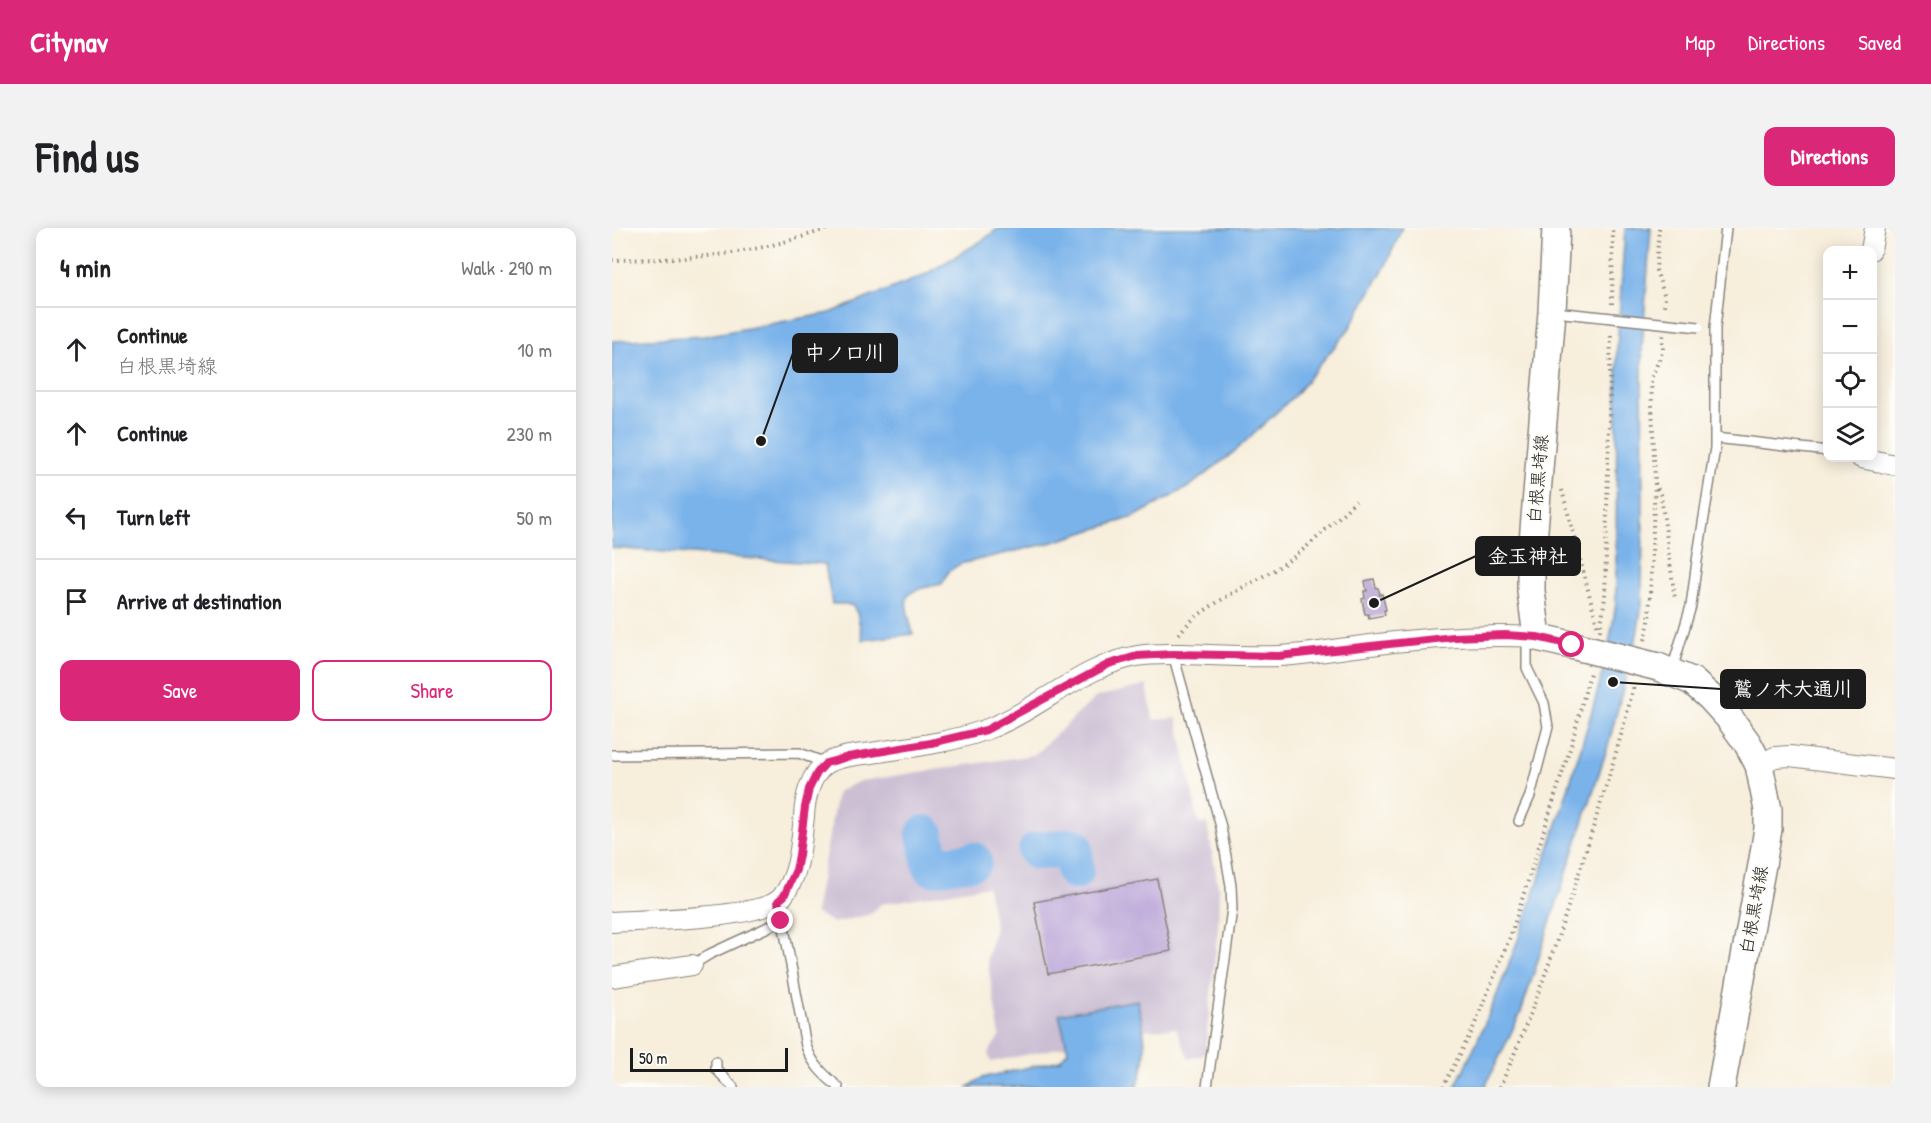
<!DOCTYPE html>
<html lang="en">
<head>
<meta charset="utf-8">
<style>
  body { margin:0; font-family:"Patrick Hand","Klee One",sans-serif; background:#f2f2f2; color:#202124 }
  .controls { position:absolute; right:18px; top:18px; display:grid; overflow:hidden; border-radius:12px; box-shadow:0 3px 15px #0003 }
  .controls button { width:54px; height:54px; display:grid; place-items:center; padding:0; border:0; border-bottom:2px solid #e0e0e0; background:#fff; color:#202124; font:30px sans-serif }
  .scale { position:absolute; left:18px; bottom:15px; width:158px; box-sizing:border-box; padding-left:6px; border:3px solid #1c1c1c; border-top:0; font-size:16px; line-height:21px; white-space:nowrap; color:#1c1c1c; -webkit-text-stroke:4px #fdfcf7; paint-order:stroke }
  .stop { position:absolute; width:18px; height:18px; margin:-14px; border:4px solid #db2777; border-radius:50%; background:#fff }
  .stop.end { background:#db2777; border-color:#fff; box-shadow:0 2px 6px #0008 }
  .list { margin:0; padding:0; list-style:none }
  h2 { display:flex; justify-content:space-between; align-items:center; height:78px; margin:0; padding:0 24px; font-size:26px }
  h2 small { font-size:20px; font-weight:400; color:#757577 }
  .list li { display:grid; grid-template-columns:39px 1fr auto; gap:18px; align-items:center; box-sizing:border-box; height:84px; padding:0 24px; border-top:2px solid #e0e0e0 }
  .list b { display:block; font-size:22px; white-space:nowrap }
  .list p { margin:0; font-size:20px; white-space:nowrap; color:#757577 }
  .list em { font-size:20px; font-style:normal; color:#757577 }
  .actions { display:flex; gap:12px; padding:18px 24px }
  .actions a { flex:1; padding:14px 0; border:2px solid #db2777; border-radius:12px; text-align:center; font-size:21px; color:#db2777 }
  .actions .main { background:#db2777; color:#fff }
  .icon { flex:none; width:33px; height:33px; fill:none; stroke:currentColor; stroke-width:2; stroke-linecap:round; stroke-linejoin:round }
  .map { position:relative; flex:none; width:1283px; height:859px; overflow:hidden; border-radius:12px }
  header { display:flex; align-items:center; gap:36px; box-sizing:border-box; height:84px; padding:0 30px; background:#db2777; color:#fff }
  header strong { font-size:28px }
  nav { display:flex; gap:33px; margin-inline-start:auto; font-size:21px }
  .intro { display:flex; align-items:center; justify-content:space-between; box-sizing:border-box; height:144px; padding:0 36px }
  h1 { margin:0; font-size:42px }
  .button { padding:15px 27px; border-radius:12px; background:#db2777; color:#fff; font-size:21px; font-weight:700 }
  main { display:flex; gap:36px; padding:0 36px }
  aside { flex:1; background:#fff; border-radius:12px; box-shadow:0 3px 15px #0003 }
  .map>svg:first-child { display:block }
  .industrial { fill:#ccbfd4 }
  .water { fill:#7ab3ea; stroke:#4b6883; stroke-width:1.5 }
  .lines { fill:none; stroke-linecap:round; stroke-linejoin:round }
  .river { stroke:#7ab3ea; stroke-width:38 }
  .building { fill:#b59fd5 }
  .lane-casing { stroke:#8a857c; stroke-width:12 }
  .street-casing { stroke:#8a857c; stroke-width:22 }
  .secondary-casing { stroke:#8a857c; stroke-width:30 }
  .path { stroke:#8a857c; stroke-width:4; stroke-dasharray:1.5 4.5; stroke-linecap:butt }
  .lane { stroke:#fff; stroke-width:9 }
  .street { stroke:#fff; stroke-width:20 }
  .secondary { stroke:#fff; stroke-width:27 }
  .lane-bridge-casing { stroke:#8a857c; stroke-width:12; stroke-linecap:butt }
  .secondary-bridge-casing { stroke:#8a857c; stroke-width:30; stroke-linecap:butt }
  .lane-bridge { stroke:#fff; stroke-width:9 }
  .secondary-bridge { stroke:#fff; stroke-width:27 }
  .route { stroke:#db2777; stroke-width:8 }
  .labels { text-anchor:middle; stroke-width:4.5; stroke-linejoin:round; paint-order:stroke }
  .street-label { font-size:18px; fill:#1c1c1c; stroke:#fdfcf7 }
  .leader { fill:none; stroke:#1c1c1c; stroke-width:2 }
  .callout-dot { fill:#1c1c1c; stroke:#fdfcf7; stroke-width:2 }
  .callout { fill:#1c1c1c; stroke:#1c1c1c; stroke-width:2 }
  .callout-label { font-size:20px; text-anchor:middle; font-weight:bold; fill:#fff }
</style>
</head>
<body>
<header>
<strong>Citynav</strong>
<nav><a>Map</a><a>Directions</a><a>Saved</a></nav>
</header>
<div class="intro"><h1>Find us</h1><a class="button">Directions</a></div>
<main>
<aside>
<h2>4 min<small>Walk · 290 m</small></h2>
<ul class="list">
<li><svg class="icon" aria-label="ahead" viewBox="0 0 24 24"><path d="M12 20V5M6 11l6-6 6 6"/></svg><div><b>Continue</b><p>白根黒埼線</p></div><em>10 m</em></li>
<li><svg class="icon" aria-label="ahead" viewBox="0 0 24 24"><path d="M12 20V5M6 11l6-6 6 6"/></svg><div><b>Continue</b></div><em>230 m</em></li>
<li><svg class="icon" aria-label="left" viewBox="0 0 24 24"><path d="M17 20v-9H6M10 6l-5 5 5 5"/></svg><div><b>Turn left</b></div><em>50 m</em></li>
<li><svg class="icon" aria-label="arrive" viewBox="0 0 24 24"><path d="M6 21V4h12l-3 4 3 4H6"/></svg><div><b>Arrive at destination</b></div></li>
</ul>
<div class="actions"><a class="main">Save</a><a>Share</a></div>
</aside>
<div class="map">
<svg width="1283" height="859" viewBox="0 0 1283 859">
  <rect width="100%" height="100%" fill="#fdfcf7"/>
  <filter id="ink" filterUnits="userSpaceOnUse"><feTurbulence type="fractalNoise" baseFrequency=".0167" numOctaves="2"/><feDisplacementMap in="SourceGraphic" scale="12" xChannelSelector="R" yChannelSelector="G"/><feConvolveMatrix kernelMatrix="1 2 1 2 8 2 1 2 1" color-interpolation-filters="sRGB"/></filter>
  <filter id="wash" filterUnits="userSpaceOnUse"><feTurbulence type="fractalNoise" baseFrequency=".008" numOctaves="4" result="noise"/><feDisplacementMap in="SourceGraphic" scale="24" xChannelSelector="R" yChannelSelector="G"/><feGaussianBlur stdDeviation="1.35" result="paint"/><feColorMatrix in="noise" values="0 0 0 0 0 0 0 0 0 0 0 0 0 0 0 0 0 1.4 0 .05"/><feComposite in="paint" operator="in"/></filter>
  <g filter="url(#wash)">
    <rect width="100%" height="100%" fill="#f7eedb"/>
    <path class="industrial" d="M535,457L541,492L565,490L587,596L595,595L607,663L606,698L593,826L577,831L564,800L533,802L379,834L376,825L388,808L375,731L383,699L375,658L269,676L259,686L222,695L203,685L225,564L248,553L422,527L484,469Z"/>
    <path class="water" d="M387,0H790L775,35L737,101L682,168L622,224L578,258L522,289L438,315L348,336L336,344L330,356C287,364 291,366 301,406L251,412L245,385L241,378L234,376H220L213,336L0,320V113L92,108L218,85L311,48L371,12Z
      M1013,0H1039L1030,120L1031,287L1030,377L1025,407L996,518L909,784L873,859H843C890,767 921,671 952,574C972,509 995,442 1004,375L1005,121Z
      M525,772C533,804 538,827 525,859H356L370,850L448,832L456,823L447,786Z"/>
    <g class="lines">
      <path class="river" d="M313,606L320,639L361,633
        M425,623L462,619L463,643"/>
    </g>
    <g id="blocks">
      <path class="building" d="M762,351L764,360H766L768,367L770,366L774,382H772L773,387L757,390L756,386H753L750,371L753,370L752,363H755L753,353Z
        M545,651L559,723L436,746L422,674Z"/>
    </g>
  </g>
  <g filter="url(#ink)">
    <use href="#blocks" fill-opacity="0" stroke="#8a857c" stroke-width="1.5"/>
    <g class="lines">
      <g class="lane-casing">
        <path id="lane" d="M1103,210L1216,223
          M561,426L609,599L619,658L620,681L595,859
          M1060,442L1079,378L1085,333L1103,220V100L1114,0
          M0,527L187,525L214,535
          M907,593L918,568L936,499L932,475L915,440V408
          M167,673L194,818C201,837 211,846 226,859
          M80,737L98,726L169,693
          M104,834V841L121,859"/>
      </g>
      <g class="street-casing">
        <path id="street" d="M1259,22L1263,0
          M1249,230L1283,237
          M1147,537L1163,529L1178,528L1283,541
          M0,694C31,692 153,691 170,669C188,647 189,615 192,588C193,571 198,546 214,536C225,528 246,527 260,525C297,519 337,515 373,502C426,483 469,438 525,428C540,425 557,426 572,426C604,427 636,429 667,428C696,427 723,421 751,418C809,410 867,406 925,409
          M0,749L80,737"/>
      </g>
      <g class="secondary-casing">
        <path id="secondary" d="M944,0L940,84L919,338V363L925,409L959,417
          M1046,439L1080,453L1098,469L1118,491L1136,516L1147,537L1156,582V601L1150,637L1109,859"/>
      </g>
      <path class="path" d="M1047,0L1044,42L1053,69L1052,82
        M0,32C27,31 55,32 83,29C128,26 175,15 217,0
        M1000,76L1001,0
        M1043,255L1049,268L1063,371
        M950,262L986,400
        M988,403L993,370L999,104
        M567,406C586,380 638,357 667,339C696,321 719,296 744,273
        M1033,412L1037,393L1043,254L1039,151L1051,122V107
        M831,859L860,803L898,709L959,518L978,445
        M888,859C921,785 947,709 971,632C989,574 1008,516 1022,457"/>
      <use href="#lane" class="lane"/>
      <use href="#street" class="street"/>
      <use href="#secondary" class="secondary"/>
      <g class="lane-bridge-casing">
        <path id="lane-bridge" d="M952,85L1087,99"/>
      </g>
      <g class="secondary-bridge-casing">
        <path id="secondary-bridge" d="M959,417L1046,439"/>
      </g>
      <use href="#lane-bridge" class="lane-bridge"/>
      <use href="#secondary-bridge" class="secondary-bridge"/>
    </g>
  </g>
  <g class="lines" filter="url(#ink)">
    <path class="route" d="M169,693L166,673L172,668L184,642L187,627L193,579L197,561L205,545L214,535L236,529L319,515L374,502L497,436L525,428L561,426L667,428L842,409L893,407L925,409L960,417"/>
  </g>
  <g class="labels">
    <g class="street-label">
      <text transform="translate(926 251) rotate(-85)" y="6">白根黒埼線</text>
      <text transform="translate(1142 682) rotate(-80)" y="6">白根黒埼線</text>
    </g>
  </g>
  <path class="leader" d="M149 213L181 125M762 375L864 328M1001 454L1109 461"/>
  <g class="callout-dot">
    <circle cx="149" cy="213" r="6"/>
    <circle cx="762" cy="375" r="6"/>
    <circle cx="1001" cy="454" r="6"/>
  </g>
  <g class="callout">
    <rect x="181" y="106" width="104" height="38" rx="6"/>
    <rect x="864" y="309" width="104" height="38" rx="6"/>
    <rect x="1109" y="442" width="144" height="38" rx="6"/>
  </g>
  <g class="callout-label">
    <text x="233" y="132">中ノ口川</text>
    <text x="916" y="335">金玉神社</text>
    <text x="1181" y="468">鷲ノ木大通川</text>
  </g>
</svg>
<div class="controls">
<button>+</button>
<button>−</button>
<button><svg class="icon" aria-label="locate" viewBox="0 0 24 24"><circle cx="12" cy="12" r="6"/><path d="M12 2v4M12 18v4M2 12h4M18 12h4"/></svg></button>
<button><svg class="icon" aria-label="layers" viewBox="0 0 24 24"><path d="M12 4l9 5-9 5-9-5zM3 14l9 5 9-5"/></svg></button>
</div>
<div class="scale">50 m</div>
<div class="stop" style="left:960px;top:417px"></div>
<div class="stop end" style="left:169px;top:693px"></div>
</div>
</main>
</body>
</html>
